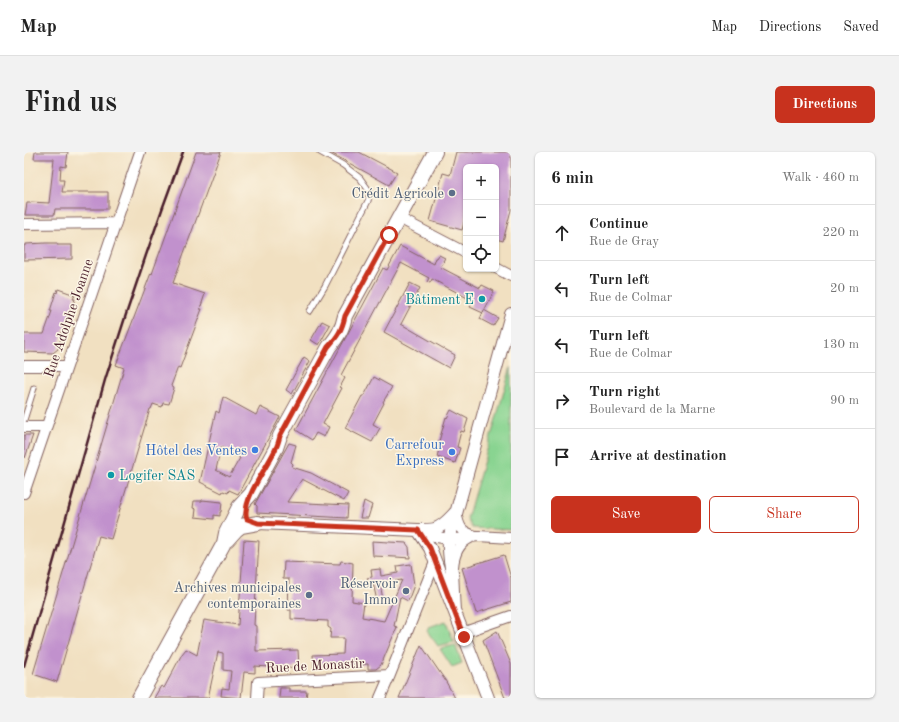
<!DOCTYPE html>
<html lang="en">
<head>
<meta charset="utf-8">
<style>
  body { margin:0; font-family:"Old Standard TT",serif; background:#f2f2f2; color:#222 }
  .controls { position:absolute; right:12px; top:12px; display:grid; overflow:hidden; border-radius:6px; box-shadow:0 1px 3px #0004 }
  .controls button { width:36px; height:36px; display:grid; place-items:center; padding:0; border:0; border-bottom:1px solid #e0e0e0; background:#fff; color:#222; font:20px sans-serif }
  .stop { position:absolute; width:12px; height:12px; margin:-9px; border:3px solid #c8321e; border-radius:50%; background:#fff }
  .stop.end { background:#c8321e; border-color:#fff; box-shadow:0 1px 4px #0008 }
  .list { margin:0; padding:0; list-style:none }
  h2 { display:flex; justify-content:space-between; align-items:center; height:52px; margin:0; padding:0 16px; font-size:17px }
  h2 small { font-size:13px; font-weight:400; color:#767676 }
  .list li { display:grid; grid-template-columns:26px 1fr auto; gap:12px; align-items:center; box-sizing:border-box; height:56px; padding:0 16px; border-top:1px solid #e0e0e0 }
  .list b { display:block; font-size:15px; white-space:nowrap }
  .list p { margin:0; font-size:13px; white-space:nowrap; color:#767676 }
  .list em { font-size:13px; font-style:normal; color:#767676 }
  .actions { display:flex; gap:8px; padding:12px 16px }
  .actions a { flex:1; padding:9px 0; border:1px solid #c8321e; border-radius:6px; text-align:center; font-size:14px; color:#c8321e }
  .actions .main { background:#c8321e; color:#fff }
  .icon { flex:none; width:22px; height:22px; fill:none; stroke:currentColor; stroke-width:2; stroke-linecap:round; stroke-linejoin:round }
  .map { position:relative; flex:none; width:487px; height:546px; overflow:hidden; border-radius:6px }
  header { display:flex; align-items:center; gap:24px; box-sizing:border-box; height:56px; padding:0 20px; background:#fff; border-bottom:1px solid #e0e0e0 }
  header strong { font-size:19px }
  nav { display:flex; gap:22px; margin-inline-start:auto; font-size:14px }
  .intro { display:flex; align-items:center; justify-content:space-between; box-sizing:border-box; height:96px; padding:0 24px }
  h1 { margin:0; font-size:28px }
  .button { padding:10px 18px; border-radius:6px; background:#c8321e; color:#fff; font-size:14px; font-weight:700 }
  main { display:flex; gap:24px; padding:0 24px }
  aside { flex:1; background:#fff; border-radius:6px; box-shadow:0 1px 3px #0004 }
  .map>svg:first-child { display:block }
  .green { fill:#89d491; stroke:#6a7a5e }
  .building { fill:#c191cd; fill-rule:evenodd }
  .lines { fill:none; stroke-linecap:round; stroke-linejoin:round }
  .service-casing { stroke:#846360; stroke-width:7 }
  .minor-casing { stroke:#846360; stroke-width:12 }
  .tertiary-casing { stroke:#846360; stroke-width:14 }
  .secondary-casing { stroke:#846360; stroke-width:16 }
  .service { stroke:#fff; stroke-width:5 }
  .minor { stroke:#fff; stroke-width:10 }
  .tertiary { stroke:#fff; stroke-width:12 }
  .secondary { stroke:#fff; stroke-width:14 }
  .rail { stroke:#4a1f2b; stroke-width:2.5 }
  .route { stroke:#c8321e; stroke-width:5 }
  .service-dot { fill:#5c6f8a; stroke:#fcf5e5; stroke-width:1.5 }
  .culture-dot { fill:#0f9aa8; stroke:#fcf5e5; stroke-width:1.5 }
  .shop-dot { fill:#3f7fe0; stroke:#fcf5e5; stroke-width:1.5 }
  .labels { text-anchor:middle; stroke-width:3; stroke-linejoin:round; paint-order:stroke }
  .service-label { font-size:14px; fill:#4e5e75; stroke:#fcf5e5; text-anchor:end }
  .culture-label { font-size:14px; fill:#0d838f; stroke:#fcf5e5; text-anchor:end }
  .street-label { font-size:14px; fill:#4a1f2b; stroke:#fcf5e5 }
  .shop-label { font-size:14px; fill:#366cbe; stroke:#fcf5e5; text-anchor:end }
</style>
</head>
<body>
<header>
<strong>Map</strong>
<nav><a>Map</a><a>Directions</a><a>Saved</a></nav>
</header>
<div class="intro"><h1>Find us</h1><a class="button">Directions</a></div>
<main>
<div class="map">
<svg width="487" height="546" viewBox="0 0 487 546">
  <rect width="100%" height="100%" fill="#fcf5e5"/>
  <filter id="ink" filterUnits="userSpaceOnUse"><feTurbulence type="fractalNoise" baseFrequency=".025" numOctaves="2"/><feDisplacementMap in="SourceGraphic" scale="8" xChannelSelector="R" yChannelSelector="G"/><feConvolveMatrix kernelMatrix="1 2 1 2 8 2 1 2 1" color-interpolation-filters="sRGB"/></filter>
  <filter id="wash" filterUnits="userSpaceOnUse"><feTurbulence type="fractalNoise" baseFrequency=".012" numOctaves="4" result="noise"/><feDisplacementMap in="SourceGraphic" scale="16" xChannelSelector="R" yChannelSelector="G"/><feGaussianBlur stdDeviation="0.9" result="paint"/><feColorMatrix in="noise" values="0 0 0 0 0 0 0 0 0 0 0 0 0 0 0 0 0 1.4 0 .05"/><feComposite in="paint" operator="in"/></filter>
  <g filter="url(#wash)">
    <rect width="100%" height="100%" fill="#f1e0c1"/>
    <path class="green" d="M487,215V378L448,376L443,367Z
      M422,469L430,490L414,494L403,479L405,475Z
      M431,493L438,511L428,515L416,497Z"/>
    <g id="blocks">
      <path class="building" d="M11,0H44L42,15L37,14L36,28H40L38,40H84V57H31L30,63H1L3,51H7V50L25,51L30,7H10Z
        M172,0H197L149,131L181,142L176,157H178L156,216L154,215L147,234L150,236L145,252L139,251L138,255L129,252L127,257H126L87,387L75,384L33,530L9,522L100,216L92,213L127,121L128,122Z
        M305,0H335L373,20L365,33Z
        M432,0H487V58L479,89L472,87V15H442V64L438,78L406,69L419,21L426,23Z
        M22,91H33V93H48V107L0,108V93H2V92Z
        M376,94L410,112L412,106H413L415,103L421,106L419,109L420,110L416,115L456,136L458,133L470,139L459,161L446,155L449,149L408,127L406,131L403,130L405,126L377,111L317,223L321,226L316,235L318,236L299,272L305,275L300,285L292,281L288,288L272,278L359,116L363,118Z
        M386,131L396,136L377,172L431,203L425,216L360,180Z
        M34,137L51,143L49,147H51L44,168H43L37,183H38L34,197L29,201L0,200V182H20L28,159H26L32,140L33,141Z
        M460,158L474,166L469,174L456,167Z
        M298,169L306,173L295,193L287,188Z
        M280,205L286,209L268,242L262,238Z
        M350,225L368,235L359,250L360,251L349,272L356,276L348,290L321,276L338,244H340Z
        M199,245L232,263L236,255L256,265L214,342L205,338L204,341L199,339L198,341L176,330L192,259L195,261ZM197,295L216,306L205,325L192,318Z
        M427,258L444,267L440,280L437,279L433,295L436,296L431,311L413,305L415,297L413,296L422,265L423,266Z
        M0,283H9L1,306L0,305Z
        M265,291L272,293L267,310L269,312L268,315L287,321L324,341L320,349L278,327L263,350L324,353L323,366L233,361V354L231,352Z
        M178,348L198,350L197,360H196V364L190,363V367L171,365L172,357L169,356L170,349H178Z
        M340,349L348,353L344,366H336Z
        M220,388L235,389L230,473L232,474V499L274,498L275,514H270V516L245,517V515L231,514V521L220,520L217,546L197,544L198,536L205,537L207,519L199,518V501L194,500L184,546H130L137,534L140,536L158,502L162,497L173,503L180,468L214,473Z
        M348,389L382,391L385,395L386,406L372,405L349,404Z
        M480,403L487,426V450L452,461L438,416Z
        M317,409L329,411L328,449L340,451L338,465L360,469L378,428L356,431L359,448L353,449L349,431L344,432L343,426L348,425L347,418L356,417L357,424L374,421L373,414L387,412L390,433L384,449L376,445L370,474L373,475L357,513L352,517H344V512L290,515L289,503L319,502L320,486H306L307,477L304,475V469L267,467V458H264L265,427H259L260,410L316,412Z
        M473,479L487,512V546H481L459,488Z
        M397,493L421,528L431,546H375Z
        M256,536H265V539H283L282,546H255Z"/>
    </g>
  </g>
  <g filter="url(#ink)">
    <use href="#blocks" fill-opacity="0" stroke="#846360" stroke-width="1"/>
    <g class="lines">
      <g class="service-casing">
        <path id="service" d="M286,159L301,134L344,49L346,40L336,26L319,13L296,0
          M0,268L10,236"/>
      </g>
      <g class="minor-casing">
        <path id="minor" d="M375,66L442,101
          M0,72L92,71
          M472,116L487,124
          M0,214H42
          M0,275H22
          M0,341L116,0
          M432,360C435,376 437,380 452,384
          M396,379L413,385L425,387H433L454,384L487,386
          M429,415C430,403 435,391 446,386
          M438,481L487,464
          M233,546L234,530L366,523
          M356,546L366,523L411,410"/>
      </g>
      <g class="tertiary-casing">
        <path id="tertiary" d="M234,371L394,378C399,378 406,378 411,377C420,374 426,366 432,360
          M394,378L406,396L464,546
          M430,458C429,446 429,433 428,421C426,408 424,400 425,387L487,162"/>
      </g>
      <g class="secondary-casing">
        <path id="secondary" d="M203,388L212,378L217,374L234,371
          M115,546L200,391L202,381L215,355L227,342L252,296L256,284L305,195C314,184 318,178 321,164L411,0"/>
      </g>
      <use href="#service" class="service"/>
      <use href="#minor" class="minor"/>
      <use href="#tertiary" class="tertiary"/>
      <use href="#secondary" class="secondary"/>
      <path class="rail" d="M0,514L81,228C105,151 131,75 159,0"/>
    </g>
  </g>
  <g class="lines" filter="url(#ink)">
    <path class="route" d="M365,83L321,164C318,178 314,184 304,195L256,284C255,288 254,292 252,296C245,313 216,349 223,367L234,371L394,378L406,396L440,485"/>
  </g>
  <g class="service-dot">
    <circle cx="428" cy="41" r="4"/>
    <circle cx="382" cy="439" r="4"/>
    <circle cx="285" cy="443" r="4"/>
  </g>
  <g class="culture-dot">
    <circle cx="458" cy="147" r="4"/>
    <circle cx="87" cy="323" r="4"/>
  </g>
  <g class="shop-dot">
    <circle cx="231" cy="298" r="4"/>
    <circle cx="428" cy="300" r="4"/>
  </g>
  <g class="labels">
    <g class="service-label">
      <text x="420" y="46">Crédit Agricole</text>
      <text x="374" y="436">Réservoir<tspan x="374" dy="16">Immo</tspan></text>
      <text x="277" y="440">Archives municipales<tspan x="277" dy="16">contemporaines</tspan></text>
    </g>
    <g class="culture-label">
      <text x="450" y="152">Bâtiment E</text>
      <text x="95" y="328" text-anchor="start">Logifer SAS</text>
    </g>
    <g class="street-label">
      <text transform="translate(44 166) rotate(-71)" y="5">Rue Adolphe Joanne</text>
      <text transform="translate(291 513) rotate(-3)" y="5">Rue de Monastir</text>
    </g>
    <g class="shop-label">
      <text x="420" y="297">Carrefour<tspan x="420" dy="16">Express</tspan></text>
      <text x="223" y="303">Hôtel des Ventes</text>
    </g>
  </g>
</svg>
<div class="controls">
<button>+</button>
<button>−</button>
<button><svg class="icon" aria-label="locate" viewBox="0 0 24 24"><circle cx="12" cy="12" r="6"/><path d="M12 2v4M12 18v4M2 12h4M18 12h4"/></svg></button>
</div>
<div class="stop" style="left:365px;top:83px"></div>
<div class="stop end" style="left:440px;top:485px"></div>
</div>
<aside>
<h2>6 min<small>Walk · 460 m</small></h2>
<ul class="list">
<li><svg class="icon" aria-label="ahead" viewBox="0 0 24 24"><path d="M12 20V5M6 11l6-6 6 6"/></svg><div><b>Continue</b><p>Rue de Gray</p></div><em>220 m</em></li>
<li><svg class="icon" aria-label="left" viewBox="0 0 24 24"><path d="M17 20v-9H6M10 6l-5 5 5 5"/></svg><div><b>Turn left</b><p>Rue de Colmar</p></div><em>20 m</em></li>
<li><svg class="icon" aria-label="left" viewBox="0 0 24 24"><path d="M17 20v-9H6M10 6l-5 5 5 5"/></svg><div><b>Turn left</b><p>Rue de Colmar</p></div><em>130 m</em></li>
<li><svg class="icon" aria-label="right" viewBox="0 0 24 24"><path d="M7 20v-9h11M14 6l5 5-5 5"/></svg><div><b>Turn right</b><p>Boulevard de la Marne</p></div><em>90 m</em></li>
<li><svg class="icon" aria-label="arrive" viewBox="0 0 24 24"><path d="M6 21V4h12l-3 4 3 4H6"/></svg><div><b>Arrive at destination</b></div></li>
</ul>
<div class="actions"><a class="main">Save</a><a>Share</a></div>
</aside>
</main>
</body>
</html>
